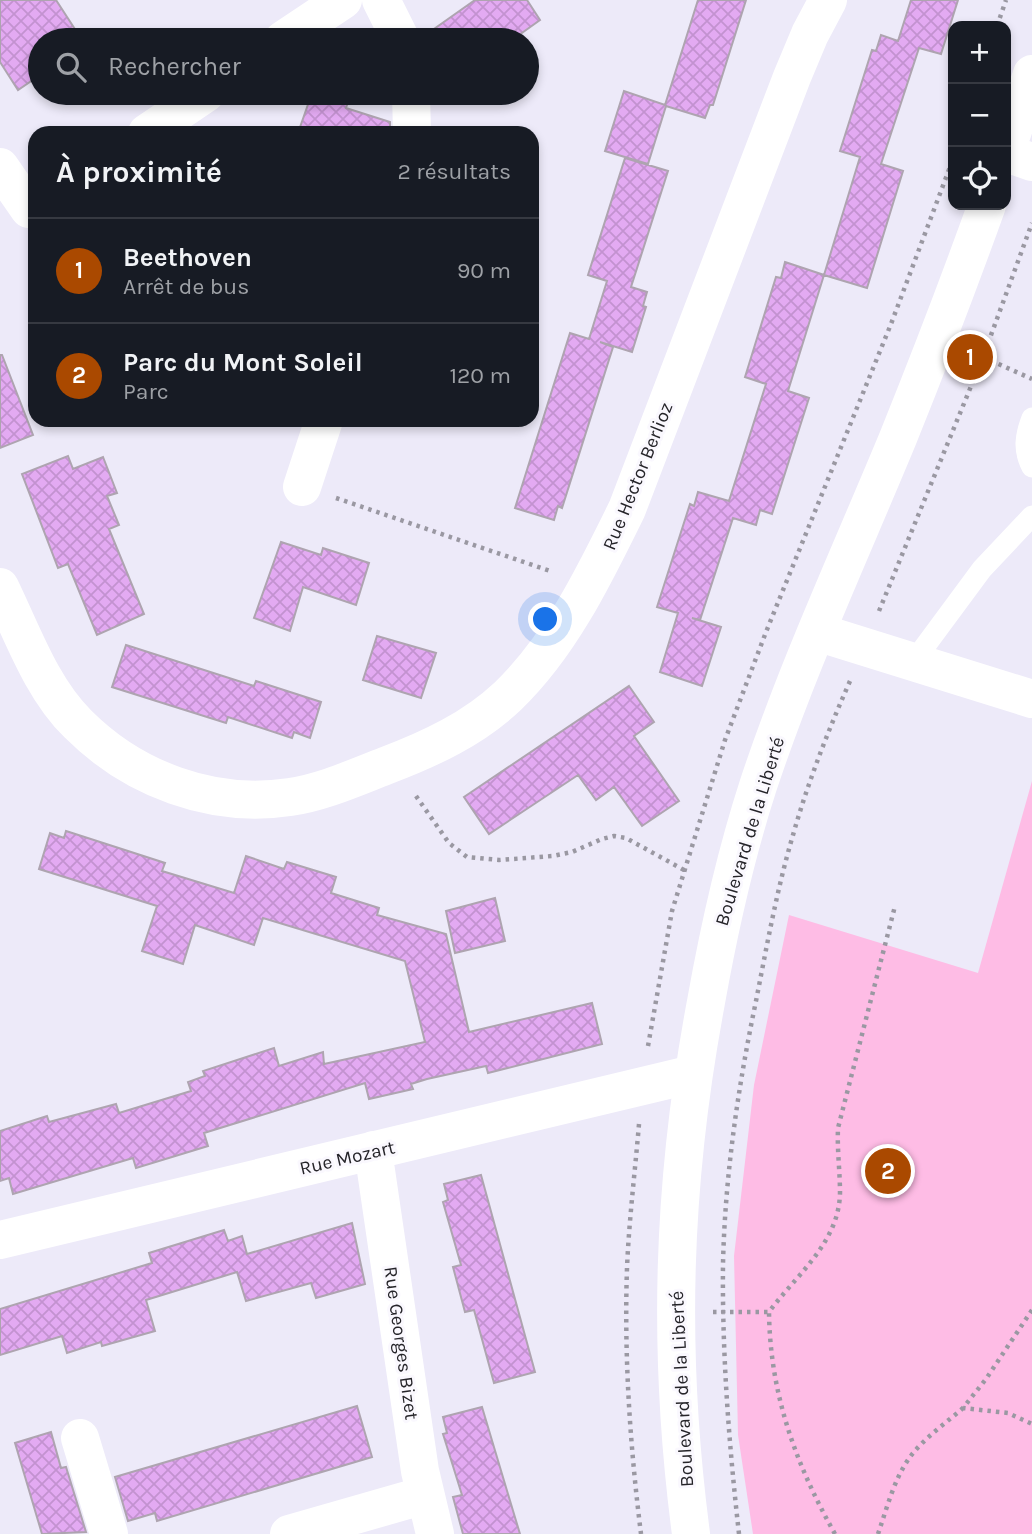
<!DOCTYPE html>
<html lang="fr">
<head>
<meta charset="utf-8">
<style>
  body { margin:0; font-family:Karla,sans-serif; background:#242831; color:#f1f3f6 }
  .controls { position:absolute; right:21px; top:21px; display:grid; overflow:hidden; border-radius:14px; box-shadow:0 4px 10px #0003 }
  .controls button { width:63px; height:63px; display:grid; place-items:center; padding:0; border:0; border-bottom:2px solid #363941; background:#171b24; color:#f1f3f6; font:35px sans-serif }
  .you { position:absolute; left:546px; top:620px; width:24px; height:24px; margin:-18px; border:5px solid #fff; border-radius:50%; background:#1a73e8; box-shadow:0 0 0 10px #1a73e833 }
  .badge { display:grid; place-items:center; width:46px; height:46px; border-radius:50%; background:#aa4900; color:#fff; font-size:23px; font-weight:700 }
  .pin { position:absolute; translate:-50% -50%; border:4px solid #fff; box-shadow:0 2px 7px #0006 }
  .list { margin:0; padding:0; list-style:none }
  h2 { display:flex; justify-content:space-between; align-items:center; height:91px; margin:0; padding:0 28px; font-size:30px }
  h2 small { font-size:23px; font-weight:400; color:#9ea1a6 }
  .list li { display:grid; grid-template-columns:46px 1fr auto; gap:21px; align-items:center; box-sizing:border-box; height:105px; padding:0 28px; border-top:2px solid #363941 }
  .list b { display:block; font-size:26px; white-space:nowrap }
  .list p { margin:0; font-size:23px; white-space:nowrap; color:#9ea1a6 }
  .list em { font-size:23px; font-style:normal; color:#9ea1a6 }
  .icon { flex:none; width:38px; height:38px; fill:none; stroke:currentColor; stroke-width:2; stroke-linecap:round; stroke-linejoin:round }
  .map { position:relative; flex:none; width:1032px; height:1534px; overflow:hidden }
  .search { position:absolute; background:#171b24; box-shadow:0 4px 10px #0003; left:28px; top:28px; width:511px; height:77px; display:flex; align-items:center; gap:18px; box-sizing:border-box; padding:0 24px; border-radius:38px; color:#9ea1a6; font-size:26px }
  .panel { position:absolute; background:#171b24; box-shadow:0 4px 10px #0003; left:28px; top:126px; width:511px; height:301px; border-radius:21px }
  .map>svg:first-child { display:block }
  .green { fill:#febce5 }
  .building { fill:url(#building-cross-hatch); stroke:#aea4b0; stroke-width:2 }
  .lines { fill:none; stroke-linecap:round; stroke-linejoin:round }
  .path { stroke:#9a98a2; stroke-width:4.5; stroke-dasharray:3.5 5; stroke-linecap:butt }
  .service { stroke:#fff; stroke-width:21 }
  .minor { stroke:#fff; stroke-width:38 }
  .secondary { stroke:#fff; stroke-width:38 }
  .labels { text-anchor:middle; stroke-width:6; stroke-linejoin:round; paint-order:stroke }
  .street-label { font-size:19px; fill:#252429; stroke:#faf8fe }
</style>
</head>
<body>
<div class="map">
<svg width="1032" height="1534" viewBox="0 0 1032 1534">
  <defs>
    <pattern id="building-cross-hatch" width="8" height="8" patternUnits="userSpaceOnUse" patternTransform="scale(1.75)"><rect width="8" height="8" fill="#e3aaf2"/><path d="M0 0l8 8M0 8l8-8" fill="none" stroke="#c392d0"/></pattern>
  </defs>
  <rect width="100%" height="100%" fill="#edeaf9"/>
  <path class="green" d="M1032,781V1534H753L738,1435L734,1256L754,1085L789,915L978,973Z"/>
  <path class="building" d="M0,0H56L82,40H40V75L18,90L0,62Z
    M475,0H527L540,20L512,40H442L434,29Z
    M698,0H746L713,105H710L705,118L666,106L648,164L605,151L624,91L665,105Z
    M911,0H958L941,54L919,48L881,164L903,171L867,288L824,275L860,157L840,151L872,50L876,51L881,35L898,41Z
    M312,93H351L346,108L390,122V133H298Z
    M625,158L668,171L631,287L647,292L643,306L646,307L632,352L600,342L613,347L562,508L558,506L554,520L515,508L570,333L589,339L607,281L588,275Z
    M785,262L824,275L788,391L809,398L772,514L760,510L756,525L733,518L700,620L692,618L721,627L702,686L660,672L678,613L657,607L690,504L694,506L698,492L729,501L766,384L745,377L776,277L781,278Z
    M0,355H2L33,435L0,448Z
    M68,456L73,469L103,457L117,493L107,496L119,525L109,529L144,614L97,635L68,564L58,568L22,474Z
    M281,542L321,555L323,548L369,563L356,605L303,587L290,631L254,618Z
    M377,636L436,653L421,698L363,680Z
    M126,645L254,686L256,681L321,702L310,738L294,732L292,738L228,717L226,723L112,687Z
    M629,686L654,722L634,736L679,801L642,826L614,787L596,800L578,775L489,834L464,797Z
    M66,831L165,863L162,871L234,893L246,856L284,869L287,862L336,877L331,893L379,908L377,915L446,934L469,1032L592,1003L602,1044L488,1073L486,1066L427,1079L411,1084L413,1089L369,1099L365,1083L204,1133L208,1146L136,1168L133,1158L13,1194L9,1178L0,1181V1131L47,1116L49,1122L116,1104L119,1113L191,1091L188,1082L205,1076L203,1071L274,1048L279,1066L323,1052L324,1064L425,1042L405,961L263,918L254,945L195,925L183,964L142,951L157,906L39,869L50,833L64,838Z
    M495,898L505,941L455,953L446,911Z
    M481,1175L535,1372L494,1383L474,1310L465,1312L453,1267L461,1265L443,1202L448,1200L444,1184Z
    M352,1223L365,1284L316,1298L311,1283L246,1301L237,1272L146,1300L155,1331L102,1346L101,1342L67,1353L62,1336L0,1355V1309L152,1263L149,1253L224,1230L228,1241L242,1236L247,1254Z
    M357,1406L372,1457L157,1521L155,1513L128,1521L115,1477Z
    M482,1407L511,1504L520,1534H463L453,1497L462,1495L443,1434L447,1433L443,1417Z
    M51,1432L61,1468L66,1467L86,1532L42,1534L15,1443Z"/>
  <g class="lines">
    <path class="path" d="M997,26L1006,0
      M983,357L1032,379
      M336,498L553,572
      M879,611L983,357L1032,223
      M416,796L449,843L467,857L499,860L553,856L572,852L602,839L614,836L626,838L684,870
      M648,1046L672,911L725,740L766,632L891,324L953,159
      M639,1124C635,1172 629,1220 627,1268C624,1356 630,1446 641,1534
      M1032,1310L986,1379L963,1408L1008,1413L1032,1424
      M713,1312H769
      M739,1534C729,1445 722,1354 723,1264C725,1176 738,1087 756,1001C767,945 777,889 793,835C808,782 828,731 850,681
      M835,1534C795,1463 770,1393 769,1312C796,1275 839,1243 840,1193C840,1171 837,1150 838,1128L895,906
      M878,1534C887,1508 894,1479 910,1457C924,1438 946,1423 963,1408"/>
    <path class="service" d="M1032,418C1025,436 1023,450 1032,467
      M914,661L982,569L1032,516"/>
    <path class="minor" d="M381,0L401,40
      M283,40L343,0
      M411,93L412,133
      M147,133L206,93
      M1006,153L1032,162
      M0,167L29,209
      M302,487L324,420
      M0,587C22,632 41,688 78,724C133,779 212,809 290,797C323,792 354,778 385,766C430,749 473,729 508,696C561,645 595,574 627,509L792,77L810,34L828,0
      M817,632L1032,699
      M373,1150L420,1471L435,1534
      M0,1240L693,1074
      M80,1438L109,1534
      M289,1534L425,1495"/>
    <path class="secondary" d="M1006,151L1032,74
      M691,1534C667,1351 672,1183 706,1002C719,929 735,857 758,786C797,668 850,554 898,438C929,361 959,283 987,205"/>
  </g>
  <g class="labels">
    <g class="street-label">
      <text transform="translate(637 476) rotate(-68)" y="7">Rue Hector Berlioz</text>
      <text transform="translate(749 831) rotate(-73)" y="7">Boulevard de la Liberté</text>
      <text transform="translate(347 1157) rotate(-13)" y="7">Rue Mozart</text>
      <text transform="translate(402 1343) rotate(82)" y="7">Rue Georges Bizet</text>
      <text transform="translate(681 1389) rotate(-93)" y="7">Boulevard de la Liberté</text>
    </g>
  </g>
</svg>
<div class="controls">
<button>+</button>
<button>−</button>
<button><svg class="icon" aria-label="locate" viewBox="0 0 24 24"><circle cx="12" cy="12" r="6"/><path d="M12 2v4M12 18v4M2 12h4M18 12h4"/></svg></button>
</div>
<div class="you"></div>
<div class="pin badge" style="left:970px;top:357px">1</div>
<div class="pin badge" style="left:888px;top:1171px">2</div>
<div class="search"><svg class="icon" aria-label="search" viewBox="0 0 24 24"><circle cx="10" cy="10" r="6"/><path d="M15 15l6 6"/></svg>Rechercher</div>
<section class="panel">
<h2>À proximité<small>2 résultats</small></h2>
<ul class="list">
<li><span class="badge">1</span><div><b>Beethoven</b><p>Arrêt de bus</p></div><em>90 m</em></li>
<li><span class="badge">2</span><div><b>Parc du Mont Soleil</b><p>Parc</p></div><em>120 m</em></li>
</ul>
</section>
</div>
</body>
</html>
